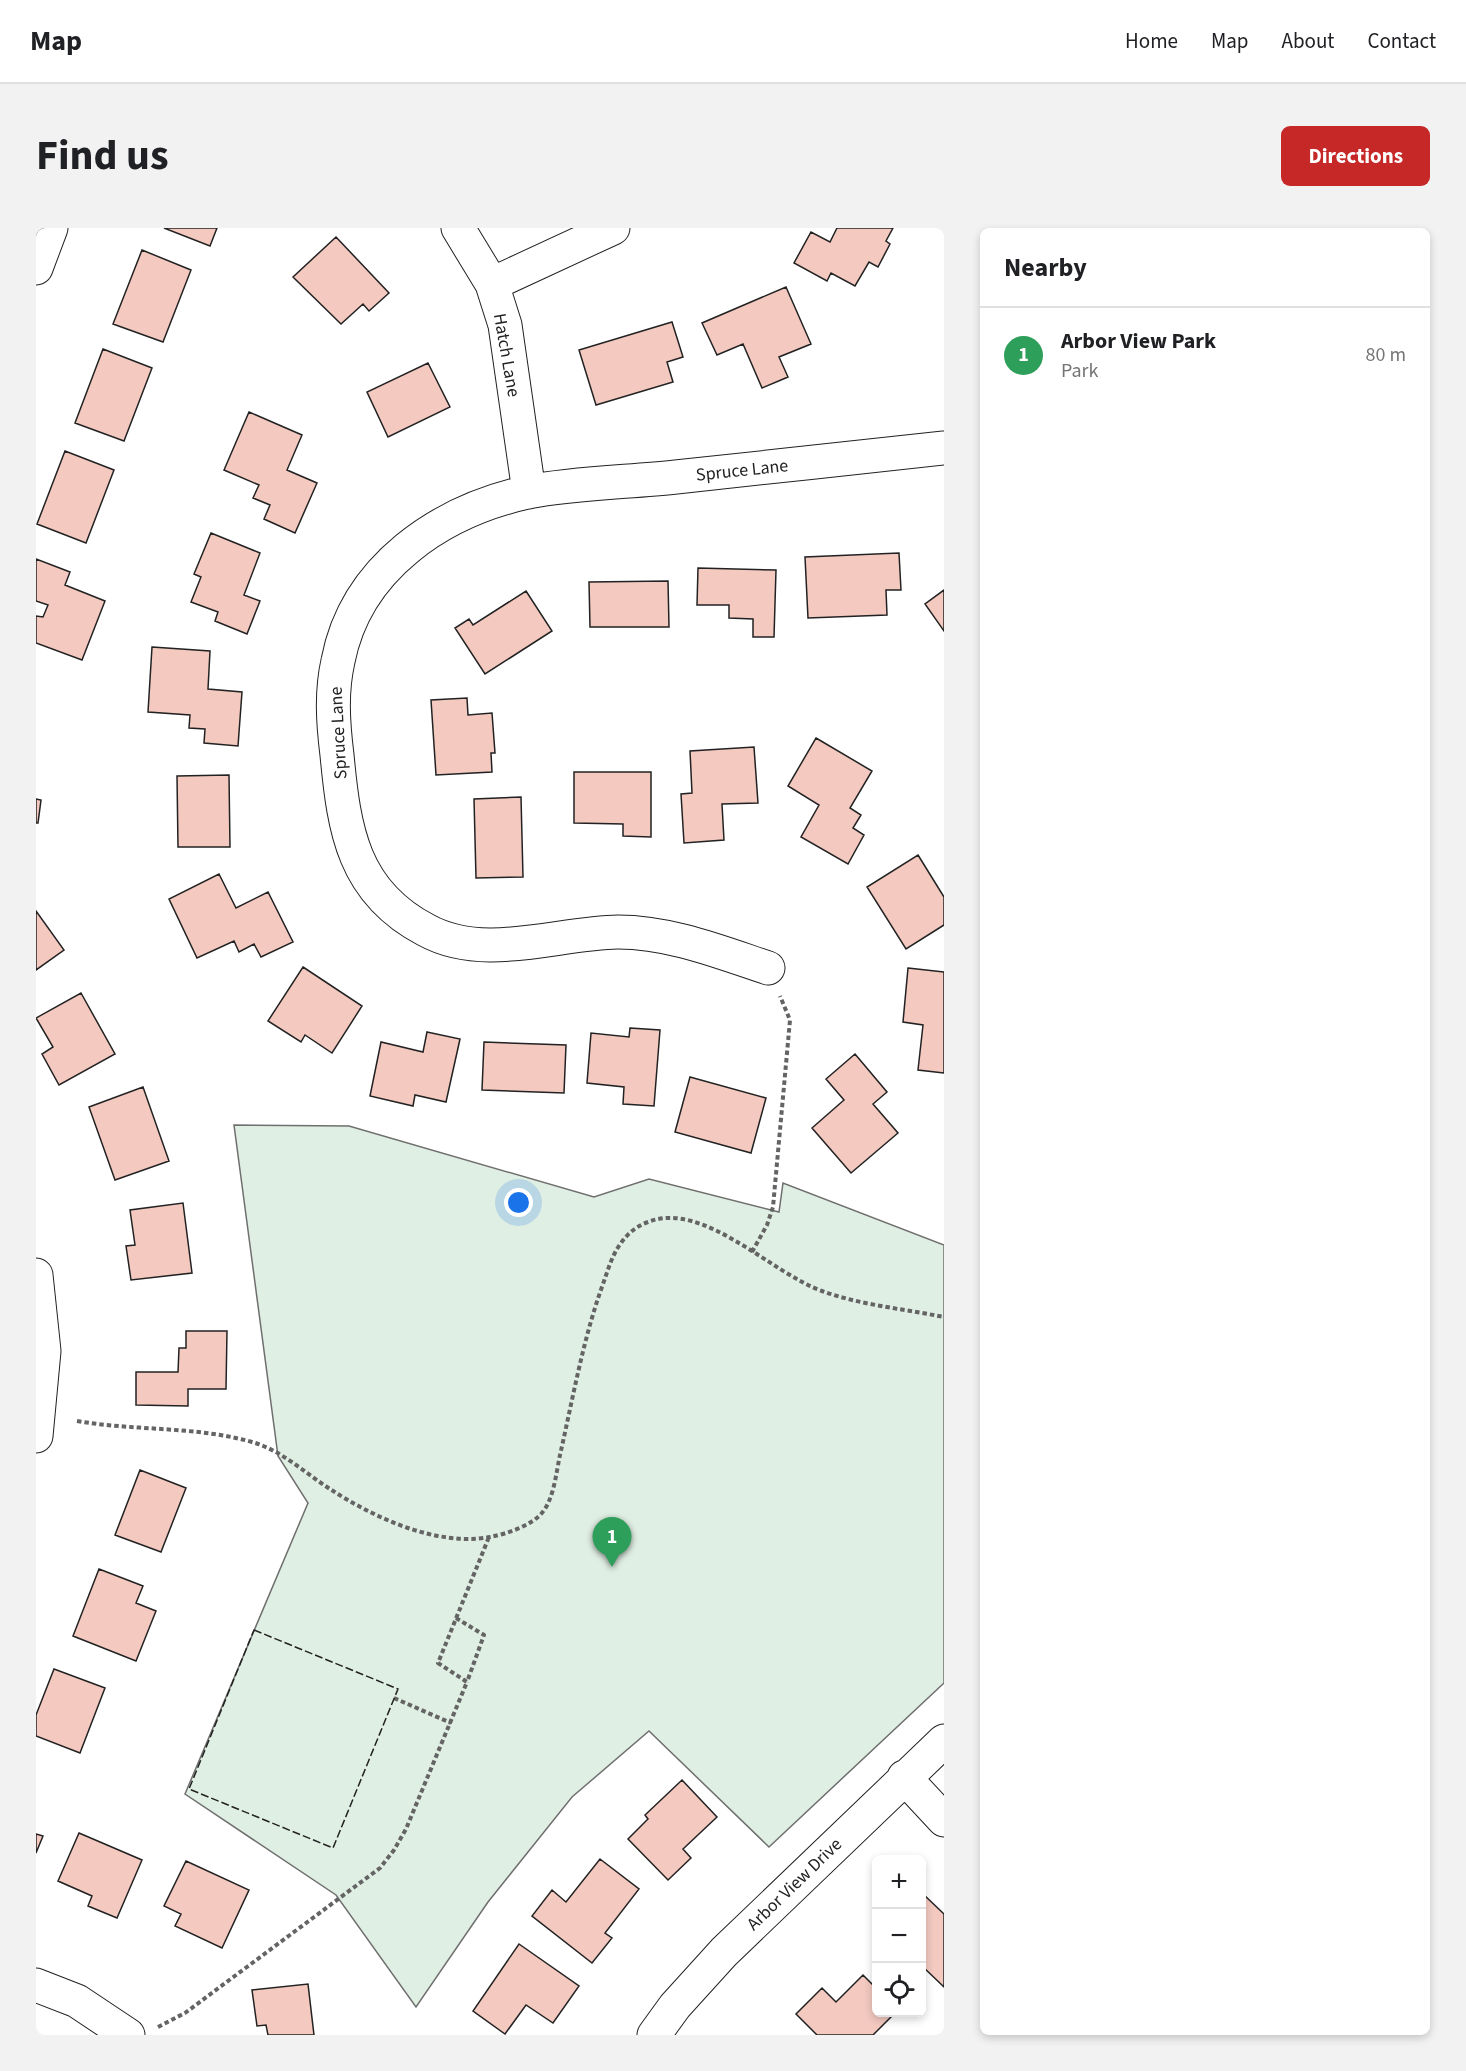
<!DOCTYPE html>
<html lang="en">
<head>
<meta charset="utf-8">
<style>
  body { margin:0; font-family:"Source Sans 3",sans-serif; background:#f2f2f2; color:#202124 }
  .controls { position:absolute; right:18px; bottom:18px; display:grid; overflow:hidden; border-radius:9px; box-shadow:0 3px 9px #0003 }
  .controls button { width:54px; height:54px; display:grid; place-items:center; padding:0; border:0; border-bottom:2px solid #e0e0e0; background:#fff; color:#202124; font:30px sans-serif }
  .you { position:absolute; left:483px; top:975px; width:21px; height:21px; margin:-15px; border:4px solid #fff; border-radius:50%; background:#1a73e8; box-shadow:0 0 0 9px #1a73e833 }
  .badge { display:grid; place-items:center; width:39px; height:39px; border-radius:50%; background:#c62828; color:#fff; font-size:20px; font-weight:700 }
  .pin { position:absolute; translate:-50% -50px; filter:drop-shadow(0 2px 3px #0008) }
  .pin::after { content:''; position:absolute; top:32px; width:21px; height:18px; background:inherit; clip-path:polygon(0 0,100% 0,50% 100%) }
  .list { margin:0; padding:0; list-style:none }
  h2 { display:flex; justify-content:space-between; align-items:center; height:78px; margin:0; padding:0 24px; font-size:26px }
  h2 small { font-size:20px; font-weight:400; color:#757577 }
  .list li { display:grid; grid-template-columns:39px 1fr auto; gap:18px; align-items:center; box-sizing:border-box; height:96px; padding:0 24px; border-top:2px solid #e0e0e0 }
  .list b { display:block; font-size:22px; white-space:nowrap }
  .list p { margin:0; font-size:20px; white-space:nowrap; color:#757577 }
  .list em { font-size:20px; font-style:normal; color:#757577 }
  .icon { flex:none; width:33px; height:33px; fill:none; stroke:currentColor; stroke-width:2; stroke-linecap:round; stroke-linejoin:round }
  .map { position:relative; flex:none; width:908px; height:1807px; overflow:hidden; border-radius:9px }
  header { display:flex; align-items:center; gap:36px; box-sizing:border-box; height:84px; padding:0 30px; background:#fff; border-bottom:2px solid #e0e0e0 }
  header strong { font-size:28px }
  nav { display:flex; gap:33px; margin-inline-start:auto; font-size:21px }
  .intro { display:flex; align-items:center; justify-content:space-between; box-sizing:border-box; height:144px; padding:0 36px }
  h1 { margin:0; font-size:42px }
  .button { padding:15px 27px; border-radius:9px; background:#c62828; color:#fff; font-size:21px; font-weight:700 }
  main { display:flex; gap:36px; padding:0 36px }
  aside { flex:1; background:#fff; border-radius:9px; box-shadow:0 3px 9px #0003 }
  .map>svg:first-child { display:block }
  .green { fill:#e0efe3; stroke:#6f6f6f; stroke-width:1.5 }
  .building { fill:#f3c9c0; stroke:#222; stroke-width:1.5 }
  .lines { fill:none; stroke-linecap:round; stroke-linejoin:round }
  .minor-casing { stroke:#222; stroke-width:35 }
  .path { stroke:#646464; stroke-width:4; stroke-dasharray:4.5 3; stroke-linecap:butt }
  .minor { stroke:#fff; stroke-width:33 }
  .fence { stroke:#222; stroke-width:1.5; stroke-dasharray:8 3; stroke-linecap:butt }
  .labels { text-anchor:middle; stroke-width:4.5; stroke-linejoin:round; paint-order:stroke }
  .street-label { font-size:18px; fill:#222; stroke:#fff }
</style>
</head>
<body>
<header>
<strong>Map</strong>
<nav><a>Home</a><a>Map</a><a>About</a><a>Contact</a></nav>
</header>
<div class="intro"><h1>Find us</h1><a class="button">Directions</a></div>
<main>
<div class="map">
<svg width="908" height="1807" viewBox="0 0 908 1807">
  <rect width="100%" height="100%" fill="#fff"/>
  <path class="green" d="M198,897L313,898L558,969L613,951L743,984L747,955L908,1017V1455L733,1619L613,1503L536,1569L452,1674L380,1779L300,1667L149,1566L272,1275L242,1228Z"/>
  <path class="building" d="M128,0H181L174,18Z
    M801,0H857L850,13L854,16L842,39L833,34L819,58L795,45L791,53L758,35L775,4L794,14Z
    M300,9L353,65L333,83L327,76L305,96L257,49Z
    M106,22L155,42L127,114L77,96Z
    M750,59L775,116L743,129L752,149L726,160L707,116L681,127L666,95Z
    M636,94L647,129L631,134L637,154L560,177L543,122Z
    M67,121L116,140L88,213L39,195Z
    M392,135L414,179L352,209L331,164Z
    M213,184L266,207L251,242L281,255L259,305L228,291L234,277L217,270L223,257L188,242Z
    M29,223L78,242L50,315L1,296Z
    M175,305L224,325L208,367L224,373L211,406L179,393L182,384L155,374L165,349L158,346Z
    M863,325L865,362H850L851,387L772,390L769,329Z
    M0,331L34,344L29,357L69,373L46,432L0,415V388L7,389L12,377L0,373Z
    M662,340L740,342L738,409H717V391L693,390V377H661Z
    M632,353L633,399H554L553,354Z
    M908,362V403L889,376Z
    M490,363L516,403L449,446L419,400L433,391L437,397Z
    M116,419L174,423L172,461L206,464L202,518L168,515L169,501L153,500L154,487L112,484Z
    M431,470L432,487L456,485L459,525H455L456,544L400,547L395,472Z
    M780,510L836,543L814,580L825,587L817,600L828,607L812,636L765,609L783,577L752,558Z
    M718,519L722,575L686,576L688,612L648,615L645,566L656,565L654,523Z
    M538,544H615V609L587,608V596L538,595Z
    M193,547L194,619H142L141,548Z
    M485,569L487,649L440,650L438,571Z
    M0,571L5,572L2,595H0Z
    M882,627L908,669V697L870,721L831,659Z
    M183,646L200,680L232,664L257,714L225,729L218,716L203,724L198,713L161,730L133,671Z
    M0,683L28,722L0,742Z
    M267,739L326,778L296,825L269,807L265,814L232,793Z
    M872,740L908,744V845L882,842L887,797L867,794Z
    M45,765L79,826L23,857L6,826L17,819L0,790Z
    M594,800L624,802L618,878L587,876L588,859L551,855L555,805L593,809Z
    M391,804L424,811L410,874L379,867L377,878L334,868L345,814L387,824Z
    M448,814L530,817L528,865L446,862Z
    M819,826L851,864L837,876L862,905L815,945L776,900L808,872L790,851Z
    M654,849L730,870L715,925L639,904Z
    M107,859L133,933L79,952L53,879Z
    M147,975L156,1045L95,1052L90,1018L99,1017L94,982Z
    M150,1103H191L190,1161H152V1178L100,1177V1144H142L143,1120H150Z
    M104,1242L150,1260L125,1324L79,1307Z
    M63,1341L107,1358L100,1375L120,1383L100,1433L37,1408Z
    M18,1441L69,1460L44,1525L0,1508V1487Z
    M646,1552L681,1589L647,1621L655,1630L632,1652L592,1611L612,1591L609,1587Z
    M43,1605L106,1632L81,1690L52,1678L56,1668L22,1653Z
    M0,1606L7,1608L0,1625Z
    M564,1631L603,1661L569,1705L576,1710L556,1735L496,1688L516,1662L530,1674Z
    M150,1633L213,1662L186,1720L139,1698L145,1686L128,1678Z
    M886,1665L908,1686V1759L886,1738Z
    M483,1716L543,1758L517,1795L490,1777L469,1806L437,1783Z
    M827,1747L840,1760V1784H860L837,1807H781L760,1786L786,1760L800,1774Z
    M272,1756L278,1807H232L230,1797L221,1798L216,1762Z"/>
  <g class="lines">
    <g class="minor-casing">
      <path id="minor" d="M422,0L456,56L469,97L493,264
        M0,40L15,0
        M456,56L577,0
        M732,740C684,724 634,704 582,704C520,705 448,734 390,702C317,664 308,602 301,527C297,495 295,464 302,433C320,339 405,283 492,264C537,255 594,254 640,249C729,239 819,230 908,220
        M0,1047L8,1123L0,1208
        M868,1549L908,1592
        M0,1757L41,1773L92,1807
        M618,1807L639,1778L688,1724L908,1513"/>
    </g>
    <path class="path" d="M716,1024L731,997L737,979L754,792L744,768
      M41,1193C99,1203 160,1198 216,1214C245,1222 269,1245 294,1261C337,1289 400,1319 454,1309C470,1306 494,1298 505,1286C518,1272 520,1245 524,1227C537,1170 547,1111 567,1056C572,1042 576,1027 585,1015C592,1005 601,998 612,994C667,972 735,1045 786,1063C824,1077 868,1081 908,1089
      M420,1390L448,1407L431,1454
      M358,1470L415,1495
      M122,1799L149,1785L344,1640L358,1622L370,1601L431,1454L402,1435L453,1309"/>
    <use href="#minor" class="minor"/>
    <path class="fence" d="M218,1402L362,1461L297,1620L153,1561Z"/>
  </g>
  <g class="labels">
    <g class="street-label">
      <text transform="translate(471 127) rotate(80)" y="6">Hatch Lane</text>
      <text transform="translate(706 242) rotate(-6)" y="6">Spruce Lane</text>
      <text transform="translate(302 505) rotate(-93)" y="6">Spruce Lane</text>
      <text transform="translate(758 1656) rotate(-44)" y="6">Arbor View Drive</text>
    </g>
  </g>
</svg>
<div class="controls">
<button>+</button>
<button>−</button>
<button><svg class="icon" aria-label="locate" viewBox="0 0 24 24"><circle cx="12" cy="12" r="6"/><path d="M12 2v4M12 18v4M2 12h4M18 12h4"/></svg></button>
</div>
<div class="you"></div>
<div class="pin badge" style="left:576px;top:1339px;background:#2e9e5b">1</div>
</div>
<aside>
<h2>Nearby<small></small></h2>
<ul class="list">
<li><span class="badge" style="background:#2e9e5b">1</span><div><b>Arbor View Park</b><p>Park</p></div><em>80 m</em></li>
</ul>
</aside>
</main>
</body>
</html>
